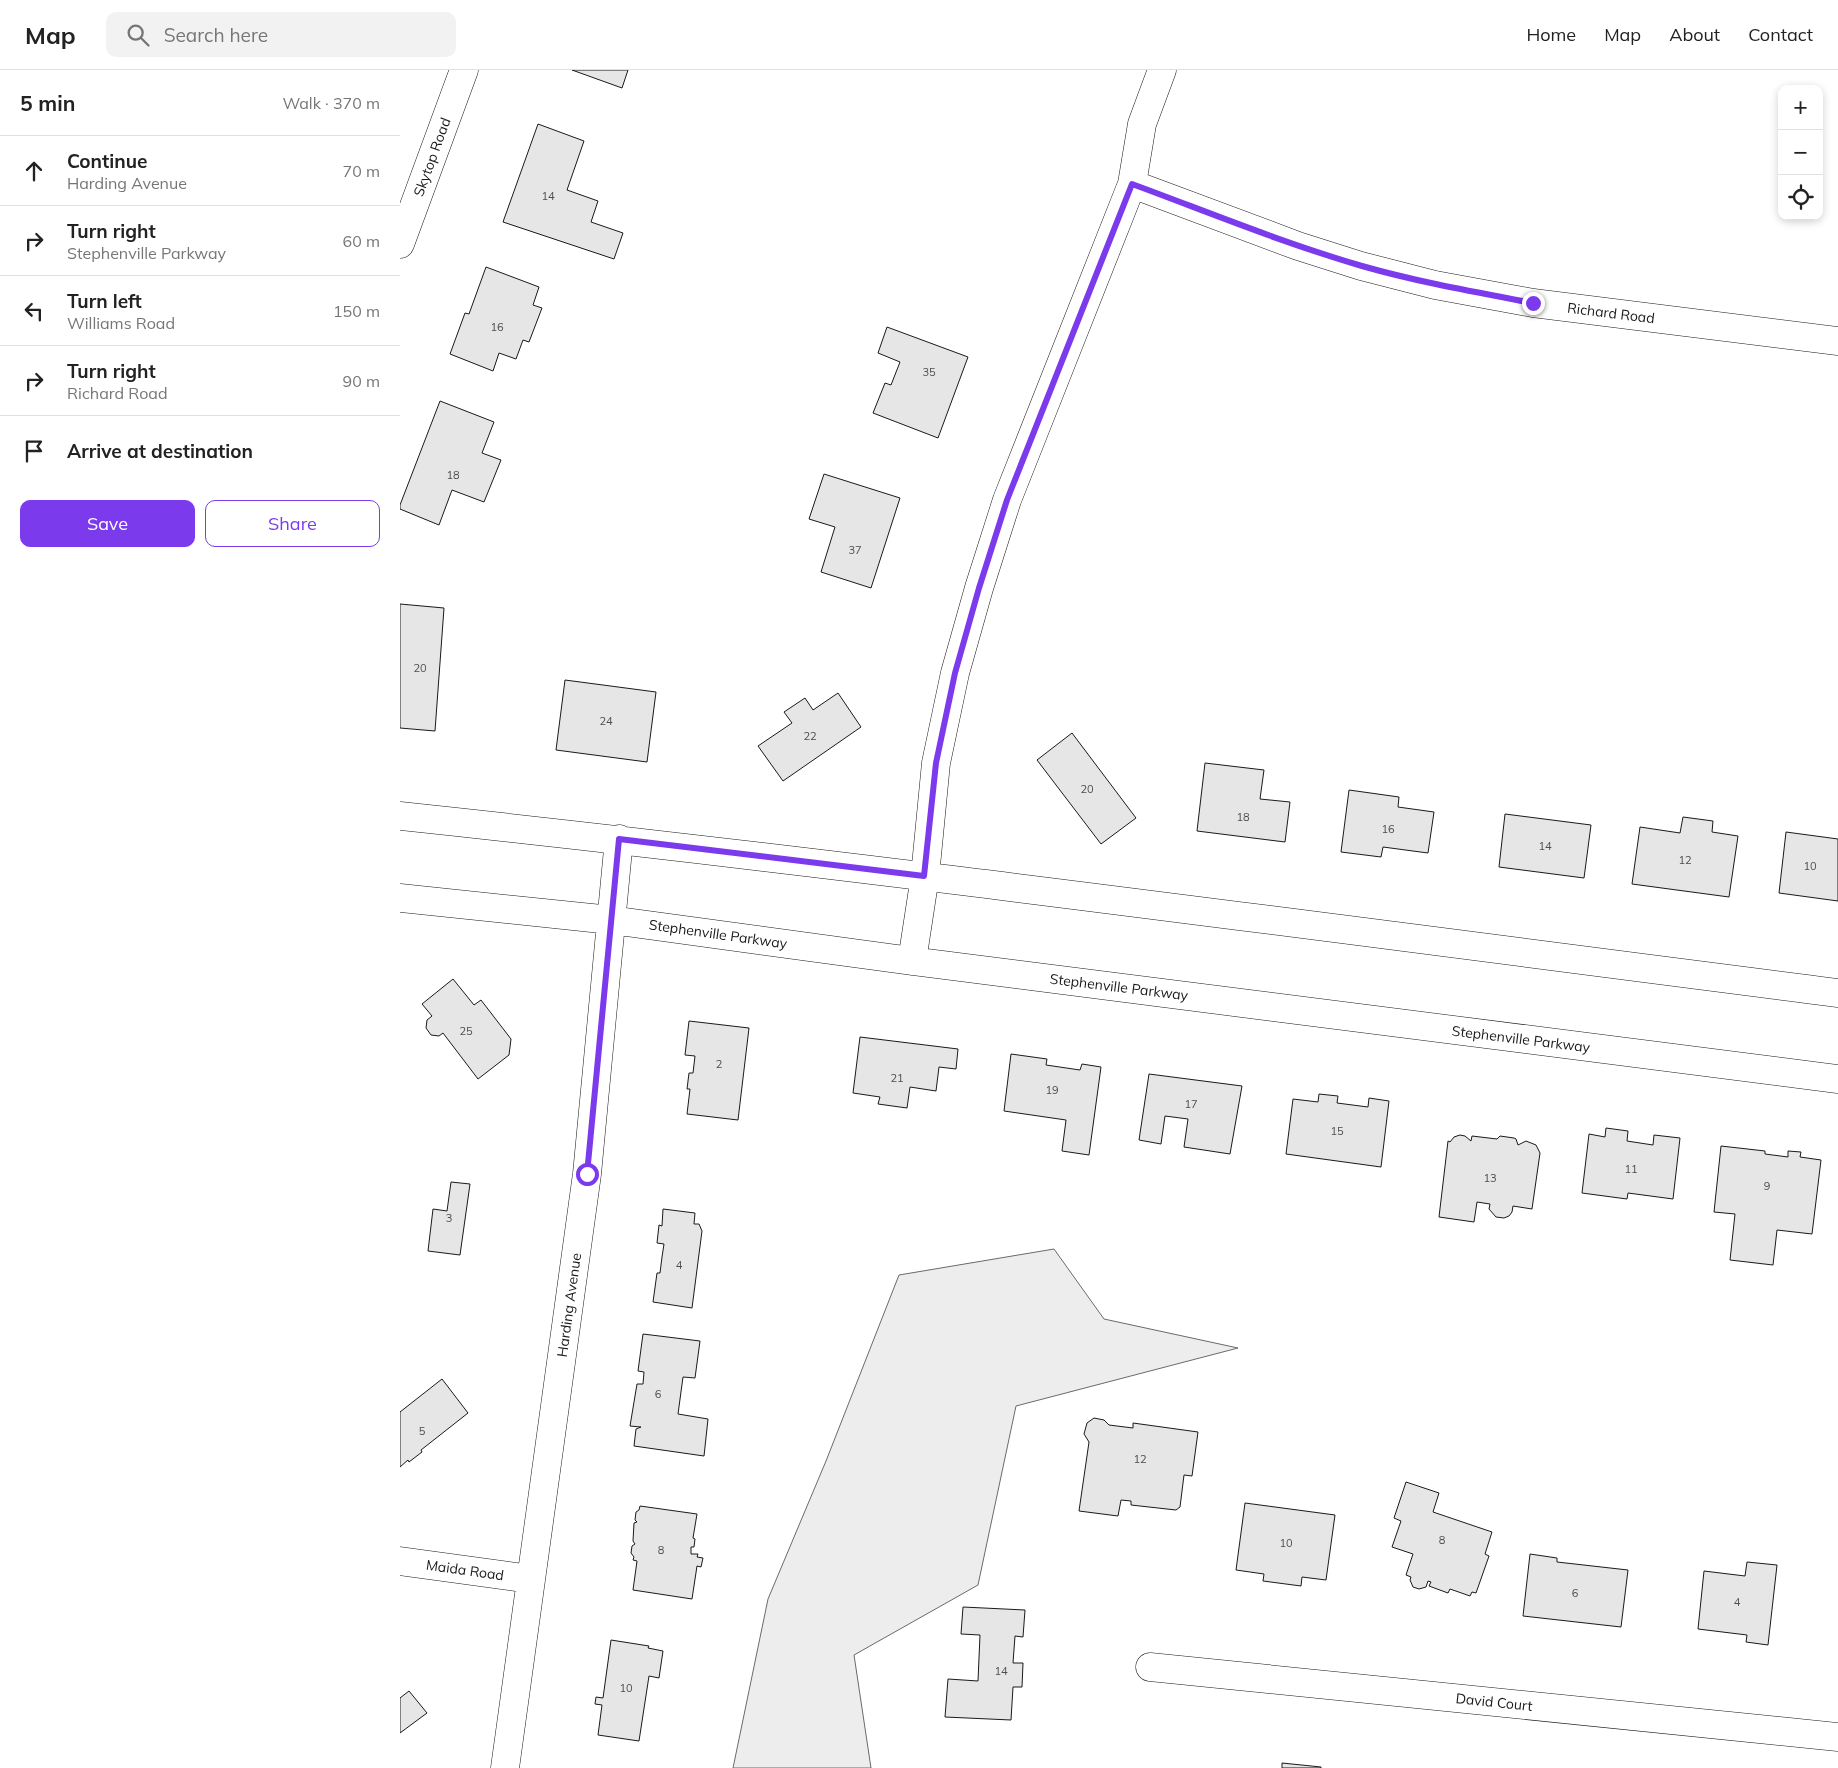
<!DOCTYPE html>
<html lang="en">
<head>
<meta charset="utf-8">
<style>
  body { margin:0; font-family:Mulish,sans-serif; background:#f2f2f2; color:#222 }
  .controls { position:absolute; right:15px; top:15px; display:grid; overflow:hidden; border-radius:10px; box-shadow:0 2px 8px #0003 }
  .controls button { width:45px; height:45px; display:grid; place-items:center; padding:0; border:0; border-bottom:1px solid #e0e0e0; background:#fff; color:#222; font:25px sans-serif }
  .stop { position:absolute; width:15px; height:15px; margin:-11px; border:4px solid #7c3aed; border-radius:50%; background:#fff }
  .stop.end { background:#7c3aed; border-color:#fff; box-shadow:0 1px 5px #0008 }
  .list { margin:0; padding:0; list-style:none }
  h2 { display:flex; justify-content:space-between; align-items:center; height:65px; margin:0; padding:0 20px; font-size:21px }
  h2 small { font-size:16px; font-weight:400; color:#767676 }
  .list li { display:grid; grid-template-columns:32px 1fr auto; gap:15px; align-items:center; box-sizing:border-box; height:70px; padding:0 20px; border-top:1px solid #e0e0e0 }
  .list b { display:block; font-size:19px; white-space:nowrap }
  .list p { margin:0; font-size:16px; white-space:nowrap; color:#767676 }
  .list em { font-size:16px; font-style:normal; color:#767676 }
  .actions { display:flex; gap:10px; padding:15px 20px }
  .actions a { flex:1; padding:11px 0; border:1px solid #7c3aed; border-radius:10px; text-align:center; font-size:18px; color:#7c3aed }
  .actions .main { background:#7c3aed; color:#fff }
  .icon { flex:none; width:28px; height:28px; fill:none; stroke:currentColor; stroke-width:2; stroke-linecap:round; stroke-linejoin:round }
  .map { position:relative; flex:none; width:1438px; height:1698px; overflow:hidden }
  header { display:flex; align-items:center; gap:30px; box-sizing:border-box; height:70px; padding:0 25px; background:#fff; border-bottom:1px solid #e0e0e0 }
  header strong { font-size:24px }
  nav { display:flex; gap:28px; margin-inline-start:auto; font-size:18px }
  .search { width:350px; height:45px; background:#f2f2f2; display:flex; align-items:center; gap:12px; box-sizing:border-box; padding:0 18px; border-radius:10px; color:#767676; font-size:19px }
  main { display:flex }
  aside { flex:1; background:#fff }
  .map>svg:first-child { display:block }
  .built { fill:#ededed; stroke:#6a6a6a }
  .building { fill:#e6e6e6; stroke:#1a1a1a }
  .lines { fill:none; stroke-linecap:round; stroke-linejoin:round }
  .minor-casing { stroke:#1a1a1a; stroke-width:29 }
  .minor { stroke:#fff; stroke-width:28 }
  .route { stroke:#7c3aed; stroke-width:6 }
  .labels { text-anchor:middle; stroke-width:4; stroke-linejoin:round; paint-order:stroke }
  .number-label { font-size:11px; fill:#4d4d4d }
  .street-label { font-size:14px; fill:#1a1a1a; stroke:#fff }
</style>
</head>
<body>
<header>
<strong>Map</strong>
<div class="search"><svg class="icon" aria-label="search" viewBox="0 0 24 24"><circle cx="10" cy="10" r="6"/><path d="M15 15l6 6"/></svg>Search here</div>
<nav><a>Home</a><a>Map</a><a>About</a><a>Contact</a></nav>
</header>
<main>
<aside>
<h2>5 min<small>Walk · 370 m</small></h2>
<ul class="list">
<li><svg class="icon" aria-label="ahead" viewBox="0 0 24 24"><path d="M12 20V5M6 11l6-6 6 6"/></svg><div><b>Continue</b><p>Harding Avenue</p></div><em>70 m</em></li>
<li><svg class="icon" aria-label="right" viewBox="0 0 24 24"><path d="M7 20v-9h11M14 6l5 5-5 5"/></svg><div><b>Turn right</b><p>Stephenville Parkway</p></div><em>60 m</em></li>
<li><svg class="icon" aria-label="left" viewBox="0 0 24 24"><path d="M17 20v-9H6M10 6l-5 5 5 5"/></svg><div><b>Turn left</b><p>Williams Road</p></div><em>150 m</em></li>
<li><svg class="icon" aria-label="right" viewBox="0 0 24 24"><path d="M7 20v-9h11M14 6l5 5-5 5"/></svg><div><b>Turn right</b><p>Richard Road</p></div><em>90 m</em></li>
<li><svg class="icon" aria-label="arrive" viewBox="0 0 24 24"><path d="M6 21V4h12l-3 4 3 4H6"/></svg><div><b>Arrive at destination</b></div></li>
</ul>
<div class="actions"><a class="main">Save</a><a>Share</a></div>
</aside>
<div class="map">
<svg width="1438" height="1698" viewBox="0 0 1438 1698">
  <rect width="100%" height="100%" fill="#fff"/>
  <path class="built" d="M654,1179L704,1249L838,1278L616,1336L578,1515L454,1585L471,1698H333L368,1529L426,1391L499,1205Z"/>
  <path class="building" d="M172,0H228L222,18Z
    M138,54L184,71L167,120L198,131L191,152L223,163L214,189L103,152Z
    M86,197L139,217L133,235L142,238L129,272L123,270L116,289L99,283L93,301L50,284L65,243L69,244Z
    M487,257L568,287L538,368L473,343L485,313L491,315L500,292L478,283Z
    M40,331L94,352L82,383L101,390L84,432L52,420L39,455L0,439V435Z
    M424,404L500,428L471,518L421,502L435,457L409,449Z
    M0,534L44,538L35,661L0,658Z
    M165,610L256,622L247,692L156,680Z
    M438,623L461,657L383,711L358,676L392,653L384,642L405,628L413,640Z
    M672,663L736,748L701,774L637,690Z
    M805,693L864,700L860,729L890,732L885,772L797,761Z
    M949,720L999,727L998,737L1034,742L1028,783L983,777L981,787L941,782Z
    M1105,744L1191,755L1184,808L1099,797Z
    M1283,747L1313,751L1312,762L1338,766L1329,827L1232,814L1240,757L1280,763Z
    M1386,762L1438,769V831L1379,823Z
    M53,909L74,935L81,930L111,969L109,985L78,1009L43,963L39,966L31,965L26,958L27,950L32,946L22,934Z
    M289,951L349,958L338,1050L287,1044L290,1019H287L289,1003H293L295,986L285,985Z
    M460,967L558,979L556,999L539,997L536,1021L510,1017L507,1038L478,1034L480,1027L453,1023Z
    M611,984L647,989L646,995L680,1000L682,994L701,997L689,1085L662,1081L666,1050L604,1041Z
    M749,1004L842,1016L830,1084L784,1077L788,1049L765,1046L761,1074L739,1070Z
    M919,1024L938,1026L937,1033L968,1037L969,1028L989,1031L981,1097L886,1084L893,1029L918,1032Z
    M1206,1058L1228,1061L1227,1071L1253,1075L1254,1065L1280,1068L1273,1129L1228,1123L1227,1129L1182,1123L1189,1064L1205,1067Z
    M1060,1065L1065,1066L1071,1071L1072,1066L1097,1069L1100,1066L1114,1068L1116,1069L1118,1075L1126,1071L1136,1075L1140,1083L1132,1139L1113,1136L1112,1142L1109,1146L1104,1148L1096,1147L1089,1139L1090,1134L1077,1132L1074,1152L1039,1147L1048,1071L1050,1072L1054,1067Z
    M1321,1076L1365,1081V1084L1388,1087V1081L1401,1082L1400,1087L1421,1090L1412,1164L1377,1160L1373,1195L1330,1190L1335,1144L1314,1142Z
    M51,1112L70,1114L60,1185L28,1181L33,1139L47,1141Z
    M263,1139L295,1143L294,1154H299L302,1161L292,1238L253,1232L257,1203H260L262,1187L264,1174L257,1173L259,1155L262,1156Z
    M243,1264L300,1271L295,1308L283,1307L278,1344L308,1349L304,1386L234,1376L236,1359L241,1357L230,1356L237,1314H243L244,1302L238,1301Z
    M42,1309L68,1343L21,1380L22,1382L9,1392L8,1390L0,1397V1342Z
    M694,1348L704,1350L709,1355L733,1358V1353L798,1362L792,1406L784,1405L780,1437L776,1440L731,1435V1431L721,1430L718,1446L679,1441L689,1372L684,1364L687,1353Z
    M1006,1412L1039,1423L1033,1442L1092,1462L1085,1484L1089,1486L1076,1523L1072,1522L1070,1526L1050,1519L1048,1523L1029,1516L1031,1512L1028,1511L1026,1517L1019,1519L1013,1517L1010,1510L1011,1507L1006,1505L1013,1484L992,1477L1001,1451L994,1448Z
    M845,1433L935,1445L926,1510L902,1507L901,1516L863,1511L864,1504L836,1500Z
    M240,1436L297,1444L293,1468L295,1469L294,1477H291V1484H298L297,1487L303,1488L301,1497L297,1496L292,1529L233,1520L237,1491L233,1490L234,1487L231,1483L232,1476L235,1474L233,1471L234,1453L237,1452L235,1450L236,1442L239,1440Z
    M1130,1484L1157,1488V1492L1228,1500L1221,1557L1123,1546Z
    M1347,1492L1377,1495L1368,1575L1346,1572L1347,1565L1298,1559L1304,1501L1345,1506Z
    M563,1537L625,1540L623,1567L615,1566L613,1593H623L622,1617H613L611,1650L545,1647L548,1609L578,1611L580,1565L561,1564Z
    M211,1570L249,1576L248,1578L263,1581L259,1608L249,1606L239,1671L198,1665L202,1635L195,1634L196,1627L203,1628Z
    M9,1621L27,1643L0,1663V1628Z
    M882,1693L921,1697V1698H882Z"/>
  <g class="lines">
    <g class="minor-casing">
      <path id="minor" d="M732,114L898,176L961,196L1035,215L1133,233L1438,271
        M0,174L64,0
        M0,746C480,797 959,862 1438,923
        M0,828L211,850L512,891L1438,1009
        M512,891L525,806L536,693L555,603L579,518L607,430L732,114L742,54L762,0
        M0,1491L130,1509
        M750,1597L1438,1667
        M105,1698L187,1104L219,769"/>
    </g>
    <use href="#minor" class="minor"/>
  </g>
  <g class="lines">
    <path class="route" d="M187,1104L219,769L524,806L536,693L555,603L579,518L607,430L732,114C808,142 883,173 962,196C1018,212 1075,222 1133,233"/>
  </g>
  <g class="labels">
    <g class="number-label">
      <text x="148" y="130">14</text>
      <text x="97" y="261">16</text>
      <text x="529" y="306">35</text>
      <text x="53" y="409">18</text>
      <text x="455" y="484">37</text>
      <text x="20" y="602">20</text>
      <text x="206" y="655">24</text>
      <text x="410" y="670">22</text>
      <text x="687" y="723">20</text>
      <text x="843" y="751">18</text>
      <text x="988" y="763">16</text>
      <text x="1145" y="780">14</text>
      <text x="1285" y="794">12</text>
      <text x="1410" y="800">10</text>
      <text x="66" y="965">25</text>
      <text x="319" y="998">2</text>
      <text x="497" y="1012">21</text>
      <text x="652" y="1024">19</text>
      <text x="791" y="1038">17</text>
      <text x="937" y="1065">15</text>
      <text x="1231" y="1103">11</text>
      <text x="1090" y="1112">13</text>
      <text x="1367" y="1120">9</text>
      <text x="49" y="1152">3</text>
      <text x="279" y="1199">4</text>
      <text x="258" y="1328">6</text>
      <text x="22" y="1365">5</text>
      <text x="740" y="1393">12</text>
      <text x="1042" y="1474">8</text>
      <text x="886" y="1477">10</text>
      <text x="261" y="1484">8</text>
      <text x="1175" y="1527">6</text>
      <text x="1337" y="1536">4</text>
      <text x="601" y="1605">14</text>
      <text x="226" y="1622">10</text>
    </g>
    <g class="street-label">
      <text transform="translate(32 87) rotate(-70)" y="5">Skytop Road</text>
      <text transform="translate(1211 243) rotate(7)" y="5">Richard Road</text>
      <text transform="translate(318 864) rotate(8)" y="5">Stephenville Parkway</text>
      <text transform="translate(719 917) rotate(7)" y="5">Stephenville Parkway</text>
      <text transform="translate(1121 969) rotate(7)" y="5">Stephenville Parkway</text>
      <text transform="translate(169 1235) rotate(-82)" y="5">Harding Avenue</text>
      <text transform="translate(65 1500) rotate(8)" y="5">Maida Road</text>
      <text transform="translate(1094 1632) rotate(6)" y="5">David Court</text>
    </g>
  </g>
</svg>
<div class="controls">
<button>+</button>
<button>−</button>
<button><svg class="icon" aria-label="locate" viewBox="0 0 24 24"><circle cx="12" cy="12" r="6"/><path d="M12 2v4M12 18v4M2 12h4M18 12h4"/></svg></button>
</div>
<div class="stop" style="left:187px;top:1104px"></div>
<div class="stop end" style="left:1133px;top:233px"></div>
</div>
</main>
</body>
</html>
